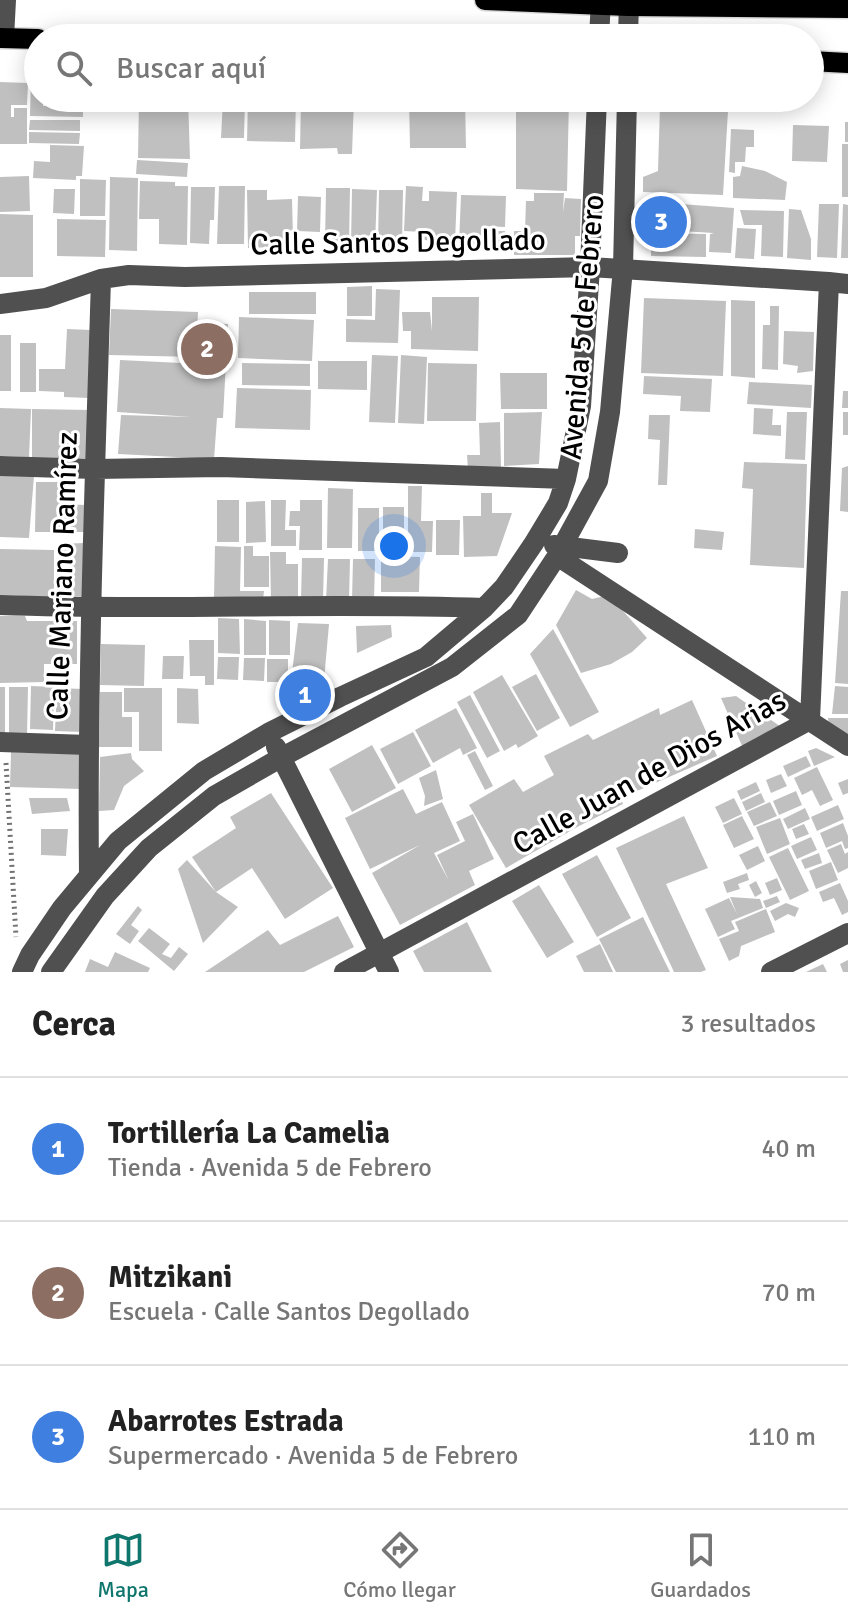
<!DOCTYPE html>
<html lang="es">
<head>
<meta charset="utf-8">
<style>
  body { margin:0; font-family:Signika,sans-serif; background:#f6f6f6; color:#222 }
  .you { position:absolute; left:394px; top:546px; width:28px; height:28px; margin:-20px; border:6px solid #fff; border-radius:50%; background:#1a73e8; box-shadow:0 0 0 12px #1a73e833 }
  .badge { display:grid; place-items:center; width:52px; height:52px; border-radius:50%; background:#0f766e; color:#fff; font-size:26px; font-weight:700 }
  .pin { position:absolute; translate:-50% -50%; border:4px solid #fff; box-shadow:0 2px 8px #0006 }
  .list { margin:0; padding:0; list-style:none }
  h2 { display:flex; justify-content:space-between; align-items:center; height:104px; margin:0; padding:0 32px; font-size:34px }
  h2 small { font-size:26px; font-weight:400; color:#767676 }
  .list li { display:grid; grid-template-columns:52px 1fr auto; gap:24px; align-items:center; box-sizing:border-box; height:144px; padding:0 32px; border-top:2px solid #e0e0e0 }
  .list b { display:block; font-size:30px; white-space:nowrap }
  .list p { margin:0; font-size:26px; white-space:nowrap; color:#767676 }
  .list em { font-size:26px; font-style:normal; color:#767676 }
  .icon { flex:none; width:44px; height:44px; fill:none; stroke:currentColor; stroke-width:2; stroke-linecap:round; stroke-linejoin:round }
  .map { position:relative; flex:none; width:848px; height:972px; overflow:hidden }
  .search { position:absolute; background:#fff; box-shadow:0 4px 20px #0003; left:24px; right:24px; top:24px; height:88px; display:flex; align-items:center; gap:20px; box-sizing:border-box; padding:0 28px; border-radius:44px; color:#767676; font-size:30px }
  .sheet { height:536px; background:#fff }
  nav { display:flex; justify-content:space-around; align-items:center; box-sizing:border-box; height:112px; border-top:2px solid #e0e0e0; background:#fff; font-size:22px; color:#767676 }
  nav a { display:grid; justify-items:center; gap:4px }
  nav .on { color:#0f766e }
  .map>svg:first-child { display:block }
  .building { fill:#c0c0c0 }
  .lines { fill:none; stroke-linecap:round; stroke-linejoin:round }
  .major-casing { stroke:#dbdbdb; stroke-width:23 }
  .path { stroke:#727272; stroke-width:5; stroke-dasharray:2 4; stroke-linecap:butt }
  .minor { stroke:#505050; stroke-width:20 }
  .major { stroke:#000; stroke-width:20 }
  .labels { text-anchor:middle; stroke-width:6; stroke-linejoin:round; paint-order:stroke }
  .street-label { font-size:30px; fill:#000; stroke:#fff }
</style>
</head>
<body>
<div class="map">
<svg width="848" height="972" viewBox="0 0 848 972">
  <rect width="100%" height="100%" fill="#fff"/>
  <path class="building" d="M31,77H38V98H43V106L83,107V117L30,116Z
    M0,82L28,83L27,105H11V117H14V108H27V144H0Z
    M139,98H188L190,159L138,158Z
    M248,98H296L295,142L247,141Z
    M409,98H465L466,148H410Z
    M516,98H569L567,191L516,189Z
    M223,99H245L244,138H221Z
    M354,99L352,154H338L337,148L300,149L301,100Z
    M660,105L728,111L723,195L643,192V177L658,171Z
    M30,120H80V131L29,130Z
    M845,122H848V142H845Z
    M793,125L829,126L827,162L792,161Z
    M731,129L754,130V147H746L745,162H735V173L729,172Z
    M29,132L80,133L79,144L29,143Z
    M842,144H848V197H842Z
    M50,145L84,146L82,176H76V180L33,178L34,161L50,162Z
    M137,160L188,163L187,177L136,174Z
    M742,166L765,171L787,182L785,200L733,198V177L740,176Z
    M29,176L30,211L0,212V177Z
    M110,177L138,178L137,251L109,250Z
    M80,179L106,180L105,216H80Z
    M140,181L175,182V186H188L187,245L159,244V219H139Z
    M219,186H245L244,244H217Z
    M406,186L423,187L422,201H429V191L457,192L455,242L424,240V232L404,231Z
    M191,187H215L214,220H210L209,244L190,243Z
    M326,188H350L349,244L325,243Z
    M54,189H75L74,214L53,213Z
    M352,189L377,190L375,245H351Z
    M247,190H267V200L292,199L293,237L274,247L248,248Z
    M379,190H403L402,246H378Z
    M534,193H564L563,212L565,198L581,199L580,236H575V255H514V231H525L526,201H534Z
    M461,195L506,196L505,227L482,226L481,245L459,244Z
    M298,196L321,197L320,232L297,231Z
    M681,204L734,208L731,253L709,252L710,234L714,233L680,231Z
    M819,204H839L837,258L817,257Z
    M843,204L848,205V258H841Z
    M789,209L801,210L811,239V260L787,258Z
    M740,210L784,211L783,257L761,256L762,225H744Z
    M0,214L33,215V277H0Z
    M57,219L106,220L105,257L57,256Z
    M737,228L756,229L754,259L735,258Z
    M484,231H505V243H484Z
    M651,233L706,234V257L651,256Z
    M372,286V316H347V287Z
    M376,289L400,290L398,343L346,342V319L375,320Z
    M249,292H316V314H249Z
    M432,297H479L478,351L411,349V331H403L402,312H430L432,331Z
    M644,298L726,301L723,376L641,373Z
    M731,300L755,301V378L731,376Z
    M770,306H779L778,370L762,369L763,325H770Z
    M111,309L198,312L196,357L109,355Z
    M239,317L314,320L312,361L238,358Z
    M203,323L228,324L223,418H217L214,459L118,454L121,415L191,417L117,412L120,360L201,364Z
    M67,329L91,330L89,398L64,397V392L39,391V369H65Z
    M784,331L814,332L813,371L797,373L798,366L783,364Z
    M0,335H11V391H0Z
    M20,343H36V392H20Z
    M372,355L398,356L395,423L369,422Z
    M401,355L427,357L424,424L398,423Z
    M318,361H367V390L318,389Z
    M242,363L310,364V386L242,385Z
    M428,363L477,364L476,421H427Z
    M500,373H547V409H501Z
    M644,376L712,379L710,412L680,411L681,396L643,394Z
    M749,382L812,385L811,408L747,404Z
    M237,388L311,390L310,430L235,428Z
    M843,391H848V408H842Z
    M0,408L31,409L29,457L0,456Z
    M754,408L773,409L772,425H781V436L753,434Z
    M32,409L90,410L88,458L32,459Z
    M542,412L539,464L504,466V413Z
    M787,412H807L805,460L785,459Z
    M843,412H848V435H843Z
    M649,415H670L667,485H658L660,440L648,439Z
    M500,422L501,468L468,469L467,455H480L479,423Z
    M744,462L807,464L804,568L750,565L753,489L742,488Z
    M848,466V512L840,511L842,468Z
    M0,476H34L29,538L0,537Z
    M36,482H60L61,504L86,505V532H35Z
    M408,486H422L421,521H433L432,552H408Z
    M328,488L353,489L352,548H327Z
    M481,493H492V513H512L497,556L464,557L463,516H481Z
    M217,500H239V542H217Z
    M271,500H286L285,530H296V546H271Z
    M300,500H322V550H299L300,526H289L290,511H300Z
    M265,501L266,542L246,543V502Z
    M383,507H404V550H383Z
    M358,508H379V551H358Z
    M436,520H460L459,555H436Z
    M695,529L724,532L722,550L694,548Z
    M84,543V596H58V544Z
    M215,546L241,547L240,591H264L263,600L214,599Z
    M244,546H253V556H269V587H244Z
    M0,549L54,550V601L0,600Z
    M270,552H286V564H298V601H271Z
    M381,556L420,557L419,592H381Z
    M302,558H324L323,600H301Z
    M328,559H350L349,601H326Z
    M353,559H375L374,601L352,600Z
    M576,590L592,599L609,595L647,638L632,652L611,664L581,673L556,625Z
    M841,591H848V684L835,683Z
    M0,616H25L27,621H77V664H44V682L0,683Z
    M218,618L239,619L240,654L218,653Z
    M244,619L266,621V655H244Z
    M269,620L290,621V655H269Z
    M298,623L329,624L323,692L290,690Z
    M391,625L392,637L357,653L356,626Z
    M553,629L599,712L570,727L530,654Z
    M189,640H214V685H205V676H190Z
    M101,644L145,645L144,686L100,685Z
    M163,656H184L183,679H162Z
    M218,657H239L238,680L217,679Z
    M244,658H265L264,681L243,680Z
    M267,659H288V682H267Z
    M536,674L560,718L537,731L512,687Z
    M502,675L538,736L518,748L516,744L504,751L473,692Z
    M31,686L54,687L53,730L30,729Z
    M835,686L848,687V714H832Z
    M0,687H5V734H0Z
    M9,687H28L27,736L9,735Z
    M57,688L83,689L82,732L55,731Z
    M124,688H162V751H139V712H124Z
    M177,688L198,689L199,724L177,723Z
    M100,692H122V717H132V747H99Z
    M470,695L500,751L487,758L457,702Z
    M736,696L787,731L743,748L721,698Z
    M692,700L717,756L621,798L623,804L579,826L506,868L469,805L514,779L523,792L554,775L544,756L588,734L593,740L659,708L660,715Z
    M456,708L477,748L463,755L460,748L433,763L415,730Z
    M828,718H848V740L829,728Z
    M413,732L431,766L398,784L380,749Z
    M372,745L396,788L352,812L329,769Z
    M816,748L835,757L814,766L808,751Z
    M475,751L493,786L485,790L467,755Z
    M11,752L83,754L82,789L10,787Z
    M131,753L132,759L144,771L124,786L114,810L99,811L100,757Z
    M806,756L811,766L788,777L783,766Z
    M817,767L833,800L820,806L812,790L802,795L794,778Z
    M436,770L443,799L424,806L425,796L419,778Z
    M781,774L787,786L771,793L766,780Z
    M848,779V793L843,795L838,783Z
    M756,782L760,791L741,800L737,791Z
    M403,789L416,814L442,802L460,841L434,853L449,881L437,855L465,841L456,822L473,814L494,859L469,871L475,885L400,925L372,873L420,845L370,869L345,818Z
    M796,791L802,805L779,815L773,801Z
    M271,793L333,888L285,919L252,868L216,892L238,907L203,943L178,869L187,860L216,892L192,857L236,828L230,817Z
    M761,793L765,802L746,811L742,802Z
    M29,798H67L70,811L32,814Z
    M734,798L742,814L723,823L715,807Z
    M770,802L777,816L754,826L747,812Z
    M838,805L844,819L817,831L811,817Z
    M805,808L810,819L788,829L783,819Z
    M684,816L708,868L666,884L706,970L701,972H674L616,848Z
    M742,816L754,839L734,848L723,825Z
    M780,818L790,844L767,854L756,827Z
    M843,823L848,836V848L845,849L842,841L826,848L820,833Z
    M804,824L809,834L796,839L792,829Z
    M41,829H68L66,856L41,855Z
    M811,837L817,850L797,859L791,846Z
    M841,844L845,854L848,852V868L838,873L827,850Z
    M758,846L765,861L747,870L739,855Z
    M788,848L809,891L790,900L769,857Z
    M819,853L822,863L805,869L801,860Z
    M597,855L631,918L597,937L562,874Z
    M831,862L838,880L816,889L809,871Z
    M747,873L749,880L738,884L740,889L727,893L723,882Z
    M777,878L782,890L770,895L765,883Z
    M756,881L762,893L755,897L749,885Z
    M840,883L848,901V912L842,915L834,898L823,902L819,892Z
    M539,885L574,942L547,958L512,901Z
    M777,896L780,902L766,908L763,901Z
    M730,897L760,899L763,908L731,921L735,929L718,937L705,909L729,898L737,914Z
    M786,903L799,908L795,917L788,914L775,921L770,911Z
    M138,906L142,910L131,925L139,931L130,944L116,934Z
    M766,909L775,932L741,946L739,956L729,961L719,939L739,931L735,922Z
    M338,916L354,947L304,972H205L268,930L280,945Z
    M643,917L670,972H616L599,939Z
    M467,922L492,972H424L413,951Z
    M149,928L170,944L162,954L171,958L179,947L188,954L174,971L138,941Z
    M600,944L613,972H584L576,956Z
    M115,952L150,968L148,972H85L90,959L108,967Z
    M848,960V972H843L840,964Z
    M823,964L827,972H806Z"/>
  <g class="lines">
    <g class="major-casing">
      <path id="major" d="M485,0L628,6L848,8
        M0,38L38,39
        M810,61L848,63"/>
    </g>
    <path class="path" d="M6,763L16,937"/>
    <path class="minor" d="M4,38L6,0
      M599,38L601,0
      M628,38L629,0
      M0,304L46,298L101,279L129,275L185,277L590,267L829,282L848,284
      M0,466L95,469L221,467L566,479
      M554,545L618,553
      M557,556L848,746
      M0,605C161,611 323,602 484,608
      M0,742L88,745
      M276,747L389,972
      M89,875C87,675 95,478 101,279
      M22,972L30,955L62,908L118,841L204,771L268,733L340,697L426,657L484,608L504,587L534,543L558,503L566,479L581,406L590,267L597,98
      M51,972L105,896L149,848L214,796L282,757L452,667L518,615L557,556L598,481L610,412L623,268L627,98
      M344,972L810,720L829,282
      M771,972L848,933"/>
    <use href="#major" class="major"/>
  </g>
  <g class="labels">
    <g class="street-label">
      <text transform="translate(398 242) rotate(-1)" y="10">Calle Santos Degollado</text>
      <text transform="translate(582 327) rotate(-85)" y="10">Avenida 5 de Febrero</text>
      <text transform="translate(62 576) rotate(-88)" y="10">Calle Mariano Ramírez</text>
      <text transform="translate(649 772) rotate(-29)" y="10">Calle Juan de Dios Arias</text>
    </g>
  </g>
</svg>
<div class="you"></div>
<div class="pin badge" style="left:305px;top:695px;background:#3f7fe0">1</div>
<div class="pin badge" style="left:207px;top:349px;background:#8d6e63">2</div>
<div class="pin badge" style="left:661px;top:222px;background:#3f7fe0">3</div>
<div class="search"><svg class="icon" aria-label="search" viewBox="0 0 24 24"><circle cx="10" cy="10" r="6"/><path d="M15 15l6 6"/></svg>Buscar aquí</div>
</div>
<section class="sheet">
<h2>Cerca<small>3 resultados</small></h2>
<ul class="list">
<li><span class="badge" style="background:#3f7fe0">1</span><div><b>Tortillería La Camelia</b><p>Tienda · Avenida 5 de Febrero</p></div><em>40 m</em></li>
<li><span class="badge" style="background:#8d6e63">2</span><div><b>Mitzikani</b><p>Escuela · Calle Santos Degollado</p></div><em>70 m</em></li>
<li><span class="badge" style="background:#3f7fe0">3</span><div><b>Abarrotes Estrada</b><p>Supermercado · Avenida 5 de Febrero</p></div><em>110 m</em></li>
</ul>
</section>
<nav>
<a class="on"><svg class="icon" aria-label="map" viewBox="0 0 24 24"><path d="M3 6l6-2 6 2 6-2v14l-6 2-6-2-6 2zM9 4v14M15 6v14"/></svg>Mapa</a>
<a><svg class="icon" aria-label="directions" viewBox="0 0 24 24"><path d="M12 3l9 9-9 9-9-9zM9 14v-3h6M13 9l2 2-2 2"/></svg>Cómo llegar</a>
<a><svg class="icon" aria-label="saved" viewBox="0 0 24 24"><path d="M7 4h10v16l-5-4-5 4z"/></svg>Guardados</a>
</nav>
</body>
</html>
